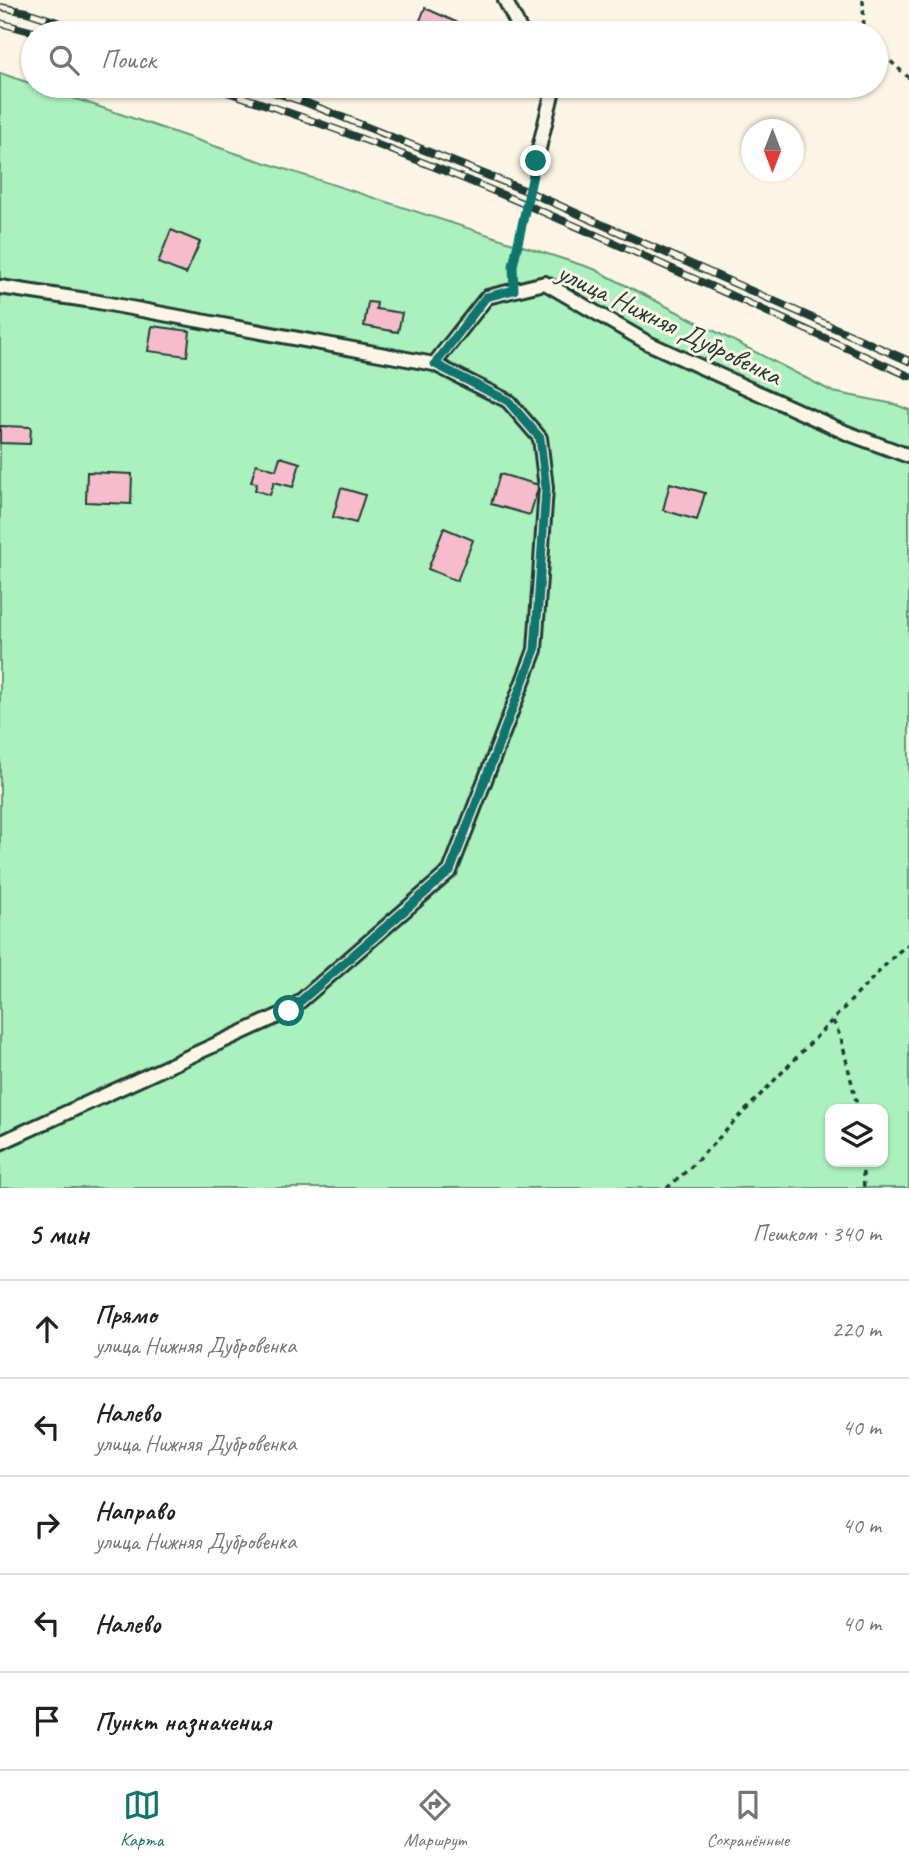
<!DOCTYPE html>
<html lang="ru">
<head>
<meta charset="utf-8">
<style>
  body { margin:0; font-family:Caveat,sans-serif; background:#f6f6f6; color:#202124 }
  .controls { position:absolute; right:21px; bottom:21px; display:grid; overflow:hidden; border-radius:14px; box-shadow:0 2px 5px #0004 }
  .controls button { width:63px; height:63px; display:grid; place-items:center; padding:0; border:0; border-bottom:2px solid #e0e0e0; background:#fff; color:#202124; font:35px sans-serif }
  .compass { position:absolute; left:741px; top:119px; width:63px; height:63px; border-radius:50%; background:#fff; box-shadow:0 2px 5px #0004; rotate:180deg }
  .stop { position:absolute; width:21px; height:21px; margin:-16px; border:5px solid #0f766e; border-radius:50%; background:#fff }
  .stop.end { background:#0f766e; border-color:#fff; box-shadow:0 2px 7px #0008 }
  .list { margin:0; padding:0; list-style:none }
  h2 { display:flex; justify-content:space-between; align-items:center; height:91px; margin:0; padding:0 28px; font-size:30px }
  h2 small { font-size:23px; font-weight:400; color:#757577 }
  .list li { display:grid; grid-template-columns:46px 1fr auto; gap:21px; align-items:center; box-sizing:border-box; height:98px; padding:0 28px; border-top:2px solid #e0e0e0 }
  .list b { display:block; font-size:26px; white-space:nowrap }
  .list p { margin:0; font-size:23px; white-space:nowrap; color:#757577 }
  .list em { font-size:23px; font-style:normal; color:#757577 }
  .icon { flex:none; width:38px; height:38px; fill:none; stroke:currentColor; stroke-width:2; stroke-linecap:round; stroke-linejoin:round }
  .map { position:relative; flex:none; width:909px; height:1188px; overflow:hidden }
  .search { position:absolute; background:#fff; box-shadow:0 2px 5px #0004; left:21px; right:21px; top:21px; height:77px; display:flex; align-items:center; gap:18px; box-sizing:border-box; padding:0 24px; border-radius:38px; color:#757577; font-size:26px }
  .sheet { height:581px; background:#fff }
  nav { display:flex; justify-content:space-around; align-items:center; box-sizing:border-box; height:98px; border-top:2px solid #e0e0e0; background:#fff; font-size:19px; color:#757577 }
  nav a { display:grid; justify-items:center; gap:4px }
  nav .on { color:#0f766e }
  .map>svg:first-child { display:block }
  .green { fill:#aaf1bd; stroke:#649778; stroke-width:2; fill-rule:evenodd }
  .building { fill:#f6bccc; stroke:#1f3d34; stroke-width:2 }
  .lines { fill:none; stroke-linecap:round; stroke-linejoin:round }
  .service-casing { stroke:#1f3d34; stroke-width:18 }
  .path { stroke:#1f3d34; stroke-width:3.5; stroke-dasharray:5 5; stroke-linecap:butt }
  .service { stroke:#fcf5e5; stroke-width:12 }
  .rail-casing { stroke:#1f3d34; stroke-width:8 }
  .rail { stroke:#fcf5e5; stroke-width:5; stroke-dasharray:16; stroke-linecap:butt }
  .route { stroke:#0f766e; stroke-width:9 }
  .labels { text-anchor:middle; stroke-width:6; stroke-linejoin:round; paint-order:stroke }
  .street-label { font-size:28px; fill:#1f3d34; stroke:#fcf5e5 }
</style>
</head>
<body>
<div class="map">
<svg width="909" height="1188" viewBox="0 0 909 1188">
  <rect width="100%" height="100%" fill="#fcf5e5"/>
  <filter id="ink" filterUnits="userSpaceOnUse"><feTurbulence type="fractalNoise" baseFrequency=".0143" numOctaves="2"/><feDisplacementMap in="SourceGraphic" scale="14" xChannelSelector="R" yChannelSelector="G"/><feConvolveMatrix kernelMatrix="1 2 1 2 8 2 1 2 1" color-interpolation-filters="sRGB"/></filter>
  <g filter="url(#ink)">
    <path class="green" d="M0,73L232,152L594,269L833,392L894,404L909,410V1188H0ZM830,1109H883V1162H830Z"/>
    <path class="building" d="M425,8L476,31L475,33H415Z
      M171,230L200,242L186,274L158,263Z
      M368,302L377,303L376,309L402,313L398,332L364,326Z
      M152,326L190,331L187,356L148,351Z
      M0,426L31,427L30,444L0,443Z
      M280,457L300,463L293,487L274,482L270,495L255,490L257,483L251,482L256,464L276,470Z
      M87,472L132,474L131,504L86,502Z
      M500,474L539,485L530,515L491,504Z
      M670,483L705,493L697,520L663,510Z
      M341,488L365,495L356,523L333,517Z
      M444,528L473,540L457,581L428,569Z"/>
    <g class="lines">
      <g class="service-casing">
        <path id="service" d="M505,0L522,33
          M536,161L554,86
          M0,287L93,301L434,364L508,401L540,438L546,488L535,650L450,871L289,1011L0,1143
          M434,364L487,297L545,283L648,343L847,433L909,456"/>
      </g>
      <path class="path" d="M863,0L864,33
        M876,48L909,78
        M513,275V266L533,177
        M833,1021L841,1038L858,1109
        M862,1162L864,1188
        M667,1188L689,1169L897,953L909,944"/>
      <use href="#service" class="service"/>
      <g class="rail-casing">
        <path id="rail" d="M0,7L27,12L91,33
          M0,23L38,33
          M208,86C450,161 679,273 909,376
          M255,86L307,103L529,192L909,361"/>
      </g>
      <use href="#rail" class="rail"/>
    </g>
  </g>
  <g class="lines" filter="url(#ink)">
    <path class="route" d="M289,1011L450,871L535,650L546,488L540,438L508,401L435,364L486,297L514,290L513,266L536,161"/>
  </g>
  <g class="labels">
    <g class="street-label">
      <text transform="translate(670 323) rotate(26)" y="10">улица Нижняя Дубровенка</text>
    </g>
  </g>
</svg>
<div class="controls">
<button><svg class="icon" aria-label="layers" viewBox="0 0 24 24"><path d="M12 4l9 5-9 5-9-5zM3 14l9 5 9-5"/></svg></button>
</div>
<svg class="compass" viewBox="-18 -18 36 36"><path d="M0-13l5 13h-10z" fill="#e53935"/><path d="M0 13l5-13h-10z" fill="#757577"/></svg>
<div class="stop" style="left:289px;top:1011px"></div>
<div class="stop end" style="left:536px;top:161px"></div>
<div class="search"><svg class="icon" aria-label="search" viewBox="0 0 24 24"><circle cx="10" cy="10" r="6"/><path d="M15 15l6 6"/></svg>Поиск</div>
</div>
<section class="sheet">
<h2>5 мин<small>Пешком · 340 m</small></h2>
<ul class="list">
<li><svg class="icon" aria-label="ahead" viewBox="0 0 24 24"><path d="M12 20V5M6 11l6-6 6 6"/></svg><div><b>Прямо</b><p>улица Нижняя Дубровенка</p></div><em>220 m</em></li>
<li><svg class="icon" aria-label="left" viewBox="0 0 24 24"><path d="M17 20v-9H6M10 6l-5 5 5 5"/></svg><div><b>Налево</b><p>улица Нижняя Дубровенка</p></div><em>40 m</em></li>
<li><svg class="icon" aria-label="right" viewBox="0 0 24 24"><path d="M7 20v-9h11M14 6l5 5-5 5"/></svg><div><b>Направо</b><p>улица Нижняя Дубровенка</p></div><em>40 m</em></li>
<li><svg class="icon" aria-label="left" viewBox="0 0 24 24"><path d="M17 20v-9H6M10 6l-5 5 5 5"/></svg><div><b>Налево</b></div><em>40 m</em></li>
<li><svg class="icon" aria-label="arrive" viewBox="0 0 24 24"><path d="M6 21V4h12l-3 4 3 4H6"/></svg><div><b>Пункт назначения</b></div></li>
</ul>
</section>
<nav>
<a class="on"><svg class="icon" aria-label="map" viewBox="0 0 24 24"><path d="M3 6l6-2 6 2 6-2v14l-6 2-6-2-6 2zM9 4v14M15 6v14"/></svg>Карта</a>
<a><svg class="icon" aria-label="directions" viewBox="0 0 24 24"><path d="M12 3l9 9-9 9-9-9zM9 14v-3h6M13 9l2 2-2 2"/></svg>Маршрут</a>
<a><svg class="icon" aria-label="saved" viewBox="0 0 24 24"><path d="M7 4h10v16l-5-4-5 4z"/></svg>Сохранённые</a>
</nav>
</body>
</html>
